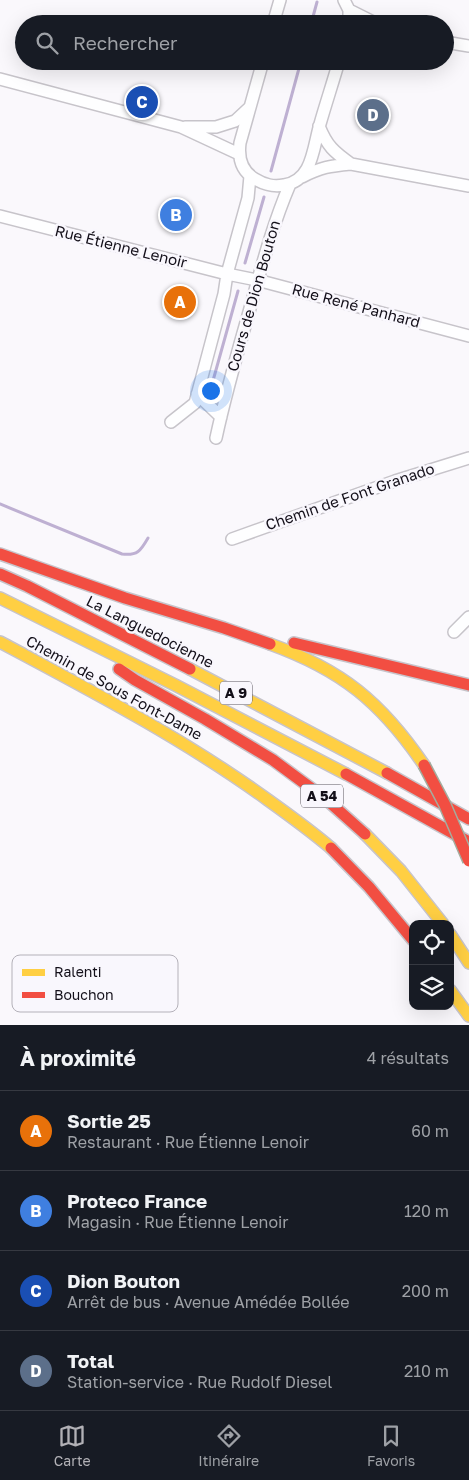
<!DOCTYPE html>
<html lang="fr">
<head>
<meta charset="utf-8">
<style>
  body { margin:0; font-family:"Golos Text",sans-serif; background:#20242c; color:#f1f3f6 }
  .controls { position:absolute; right:15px; bottom:15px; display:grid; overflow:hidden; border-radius:10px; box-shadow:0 5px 20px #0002 }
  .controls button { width:45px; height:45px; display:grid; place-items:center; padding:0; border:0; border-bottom:1px solid #363941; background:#171b24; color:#f1f3f6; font:25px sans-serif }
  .you { position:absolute; left:210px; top:390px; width:18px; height:18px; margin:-12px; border:4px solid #fff; border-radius:50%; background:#1a73e8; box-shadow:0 0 0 8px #1a73e833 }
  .badge { display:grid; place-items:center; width:32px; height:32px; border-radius:50%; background:#b2b1b6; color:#fff; font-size:16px; font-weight:700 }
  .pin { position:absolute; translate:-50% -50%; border:2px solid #fff; box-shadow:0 1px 5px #0006 }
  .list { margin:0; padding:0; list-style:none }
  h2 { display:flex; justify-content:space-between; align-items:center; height:65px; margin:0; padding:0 20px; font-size:21px }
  h2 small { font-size:16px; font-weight:400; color:#9ea1a6 }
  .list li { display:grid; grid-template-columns:32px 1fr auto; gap:15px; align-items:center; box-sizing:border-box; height:80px; padding:0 20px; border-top:1px solid #363941 }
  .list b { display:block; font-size:19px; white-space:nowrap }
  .list p { margin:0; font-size:16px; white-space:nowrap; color:#9ea1a6 }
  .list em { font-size:16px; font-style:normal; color:#9ea1a6 }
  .icon { flex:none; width:28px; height:28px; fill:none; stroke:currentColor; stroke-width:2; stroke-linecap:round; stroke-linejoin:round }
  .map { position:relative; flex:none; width:469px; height:1025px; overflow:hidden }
  .search { position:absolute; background:#171b24; box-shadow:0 5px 20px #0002; left:15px; right:15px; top:15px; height:55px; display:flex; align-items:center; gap:12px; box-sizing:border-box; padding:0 18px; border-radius:28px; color:#9ea1a6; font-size:19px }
  .sheet { height:385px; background:#171b24 }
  nav { display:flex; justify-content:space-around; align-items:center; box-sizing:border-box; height:70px; border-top:1px solid #363941; background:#171b24; font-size:14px; color:#9ea1a6 }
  nav a { display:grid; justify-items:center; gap:2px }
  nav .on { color:#b2b1b6 }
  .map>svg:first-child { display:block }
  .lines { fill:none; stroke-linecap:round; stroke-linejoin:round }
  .stream { stroke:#beb0d2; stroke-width:3 }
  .street-casing { stroke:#c7c4ca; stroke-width:14 }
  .slow-casing { stroke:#c7c4ca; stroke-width:14 }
  .jam-casing { stroke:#c7c4ca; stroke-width:14 }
  .street { stroke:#fefeff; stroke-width:11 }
  .slow { stroke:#ffcf43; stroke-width:11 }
  .jam { stroke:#f24e42; stroke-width:11 }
  .jam-bridge-casing { stroke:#a5ac9e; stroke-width:14; stroke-linecap:butt }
  .jam-bridge { stroke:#f24e42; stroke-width:11 }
  .labels { text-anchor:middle; stroke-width:5; stroke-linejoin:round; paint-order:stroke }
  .shield { fill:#f9f7fd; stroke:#58555d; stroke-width:1 }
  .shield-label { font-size:14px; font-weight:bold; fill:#130f19 }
  .street-label { font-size:15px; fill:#130f19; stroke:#f9f7fd }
  .key { fill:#f9f7fd; stroke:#b4b1b9; stroke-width:1 }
  .key-label { font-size:14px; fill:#130f19 }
</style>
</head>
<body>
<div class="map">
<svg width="469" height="1025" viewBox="0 0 469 1025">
  <rect width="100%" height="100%" fill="#faf8fc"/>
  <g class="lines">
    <path class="stream" d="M311,24L317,2
      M271,171L301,61
      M245,263L264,197
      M209,395L238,291
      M0,504L122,554C138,556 141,550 148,538"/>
    <g class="street-casing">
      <path id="street" d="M344,0L349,10V24
        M349,10L377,24
        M273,24L280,0
        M445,42L469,46
        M263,61L240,143C238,158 241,171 255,179C265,185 273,187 284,185C313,181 313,147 320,124C326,103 333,82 339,61
        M0,79L181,127L239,154
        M319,126C327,146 334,152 351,164
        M185,127H216L235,121L250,107
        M302,177C321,167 330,166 351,164L469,186
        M0,216L227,274L257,280L469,336
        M197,394L221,417
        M171,422L195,403L224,294L227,274L248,198L250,176
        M216,438C225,396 237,354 249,312C261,269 272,226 290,184
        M232,539L395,481L469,458
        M454,632L469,617"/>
    </g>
    <g class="slow-casing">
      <path id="slow" d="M0,598L177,686L346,774
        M0,642C92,691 184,739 268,800C289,815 311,831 331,848
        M270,644C342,670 381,702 424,765
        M190,669L387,773
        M365,834L401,871L443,924
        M450,934L469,963
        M450,990L469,1016"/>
    </g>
    <g class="jam-casing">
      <path id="jam" d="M0,554L125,598L224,628L270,644
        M0,574L27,586L190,669
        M294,643L469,685
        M119,669L135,680L205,719L273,760L327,800L365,834
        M387,773L469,819
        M346,774L467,841
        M331,848L369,887L413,940"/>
    </g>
    <use href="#street" class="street"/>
    <use href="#slow" class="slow"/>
    <use href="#jam" class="jam"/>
    <g class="jam-bridge-casing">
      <path id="jam-bridge" d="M424,765L445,805L469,861"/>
    </g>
    <use href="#jam-bridge" class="jam-bridge"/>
  </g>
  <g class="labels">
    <g class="shield">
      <rect x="220" y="681.5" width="32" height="23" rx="4"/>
      <rect x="301" y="784.5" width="42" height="23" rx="4"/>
    </g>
    <g class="shield-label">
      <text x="236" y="698">A 9</text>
      <text x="322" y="801">A 54</text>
    </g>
    <g class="street-label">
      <text transform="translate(121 247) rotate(14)" y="5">Rue Étienne Lenoir</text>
      <text transform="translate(254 296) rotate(-74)" y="5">Cours de Dion Bouton</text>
      <text transform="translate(356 306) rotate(15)" y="5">Rue René Panhard</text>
      <text transform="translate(350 497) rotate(-19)" y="5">Chemin de Font Granado</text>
      <text transform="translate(150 632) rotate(27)" y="5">La Languedocienne</text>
      <text transform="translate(114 688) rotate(29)" y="5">Chemin de Sous Font-Dame</text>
    </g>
  </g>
  <rect x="12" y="955" width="166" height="57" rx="8" class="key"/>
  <rect x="22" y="969" width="23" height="7" fill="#ffcf43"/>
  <rect x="22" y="992" width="23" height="6" fill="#f24e42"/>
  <g class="key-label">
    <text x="54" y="977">Ralenti</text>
    <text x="54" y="1000">Bouchon</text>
  </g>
</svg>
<div class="controls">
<button><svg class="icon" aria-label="locate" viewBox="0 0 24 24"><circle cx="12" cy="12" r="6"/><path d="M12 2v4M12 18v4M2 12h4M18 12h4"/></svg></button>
<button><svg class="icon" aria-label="layers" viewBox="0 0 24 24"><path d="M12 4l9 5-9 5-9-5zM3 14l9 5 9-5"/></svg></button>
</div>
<div class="you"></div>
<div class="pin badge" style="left:180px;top:302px;background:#e8710a">A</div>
<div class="pin badge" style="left:176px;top:215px;background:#3f7fe0">B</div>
<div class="pin badge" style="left:142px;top:102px;background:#1a4fb4">C</div>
<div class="pin badge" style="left:373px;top:115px;background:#5c6f8a">D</div>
<div class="search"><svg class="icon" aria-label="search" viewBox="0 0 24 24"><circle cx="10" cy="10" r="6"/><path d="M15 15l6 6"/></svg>Rechercher</div>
</div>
<section class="sheet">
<h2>À proximité<small>4 résultats</small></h2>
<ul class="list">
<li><span class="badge" style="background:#e8710a">A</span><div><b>Sortie 25</b><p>Restaurant · Rue Étienne Lenoir</p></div><em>60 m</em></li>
<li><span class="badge" style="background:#3f7fe0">B</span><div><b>Proteco France</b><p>Magasin · Rue Étienne Lenoir</p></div><em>120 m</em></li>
<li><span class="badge" style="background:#1a4fb4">C</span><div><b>Dion Bouton</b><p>Arrêt de bus · Avenue Amédée Bollée</p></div><em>200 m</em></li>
<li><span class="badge" style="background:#5c6f8a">D</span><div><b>Total</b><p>Station-service · Rue Rudolf Diesel</p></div><em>210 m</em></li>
</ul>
</section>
<nav>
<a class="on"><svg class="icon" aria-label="map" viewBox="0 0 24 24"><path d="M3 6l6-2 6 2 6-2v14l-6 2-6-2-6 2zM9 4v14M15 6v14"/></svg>Carte</a>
<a><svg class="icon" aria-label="directions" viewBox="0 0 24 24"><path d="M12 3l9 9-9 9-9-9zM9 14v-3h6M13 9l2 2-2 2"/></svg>Itinéraire</a>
<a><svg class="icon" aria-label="saved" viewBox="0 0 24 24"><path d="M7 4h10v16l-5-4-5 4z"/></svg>Favoris</a>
</nav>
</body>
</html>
